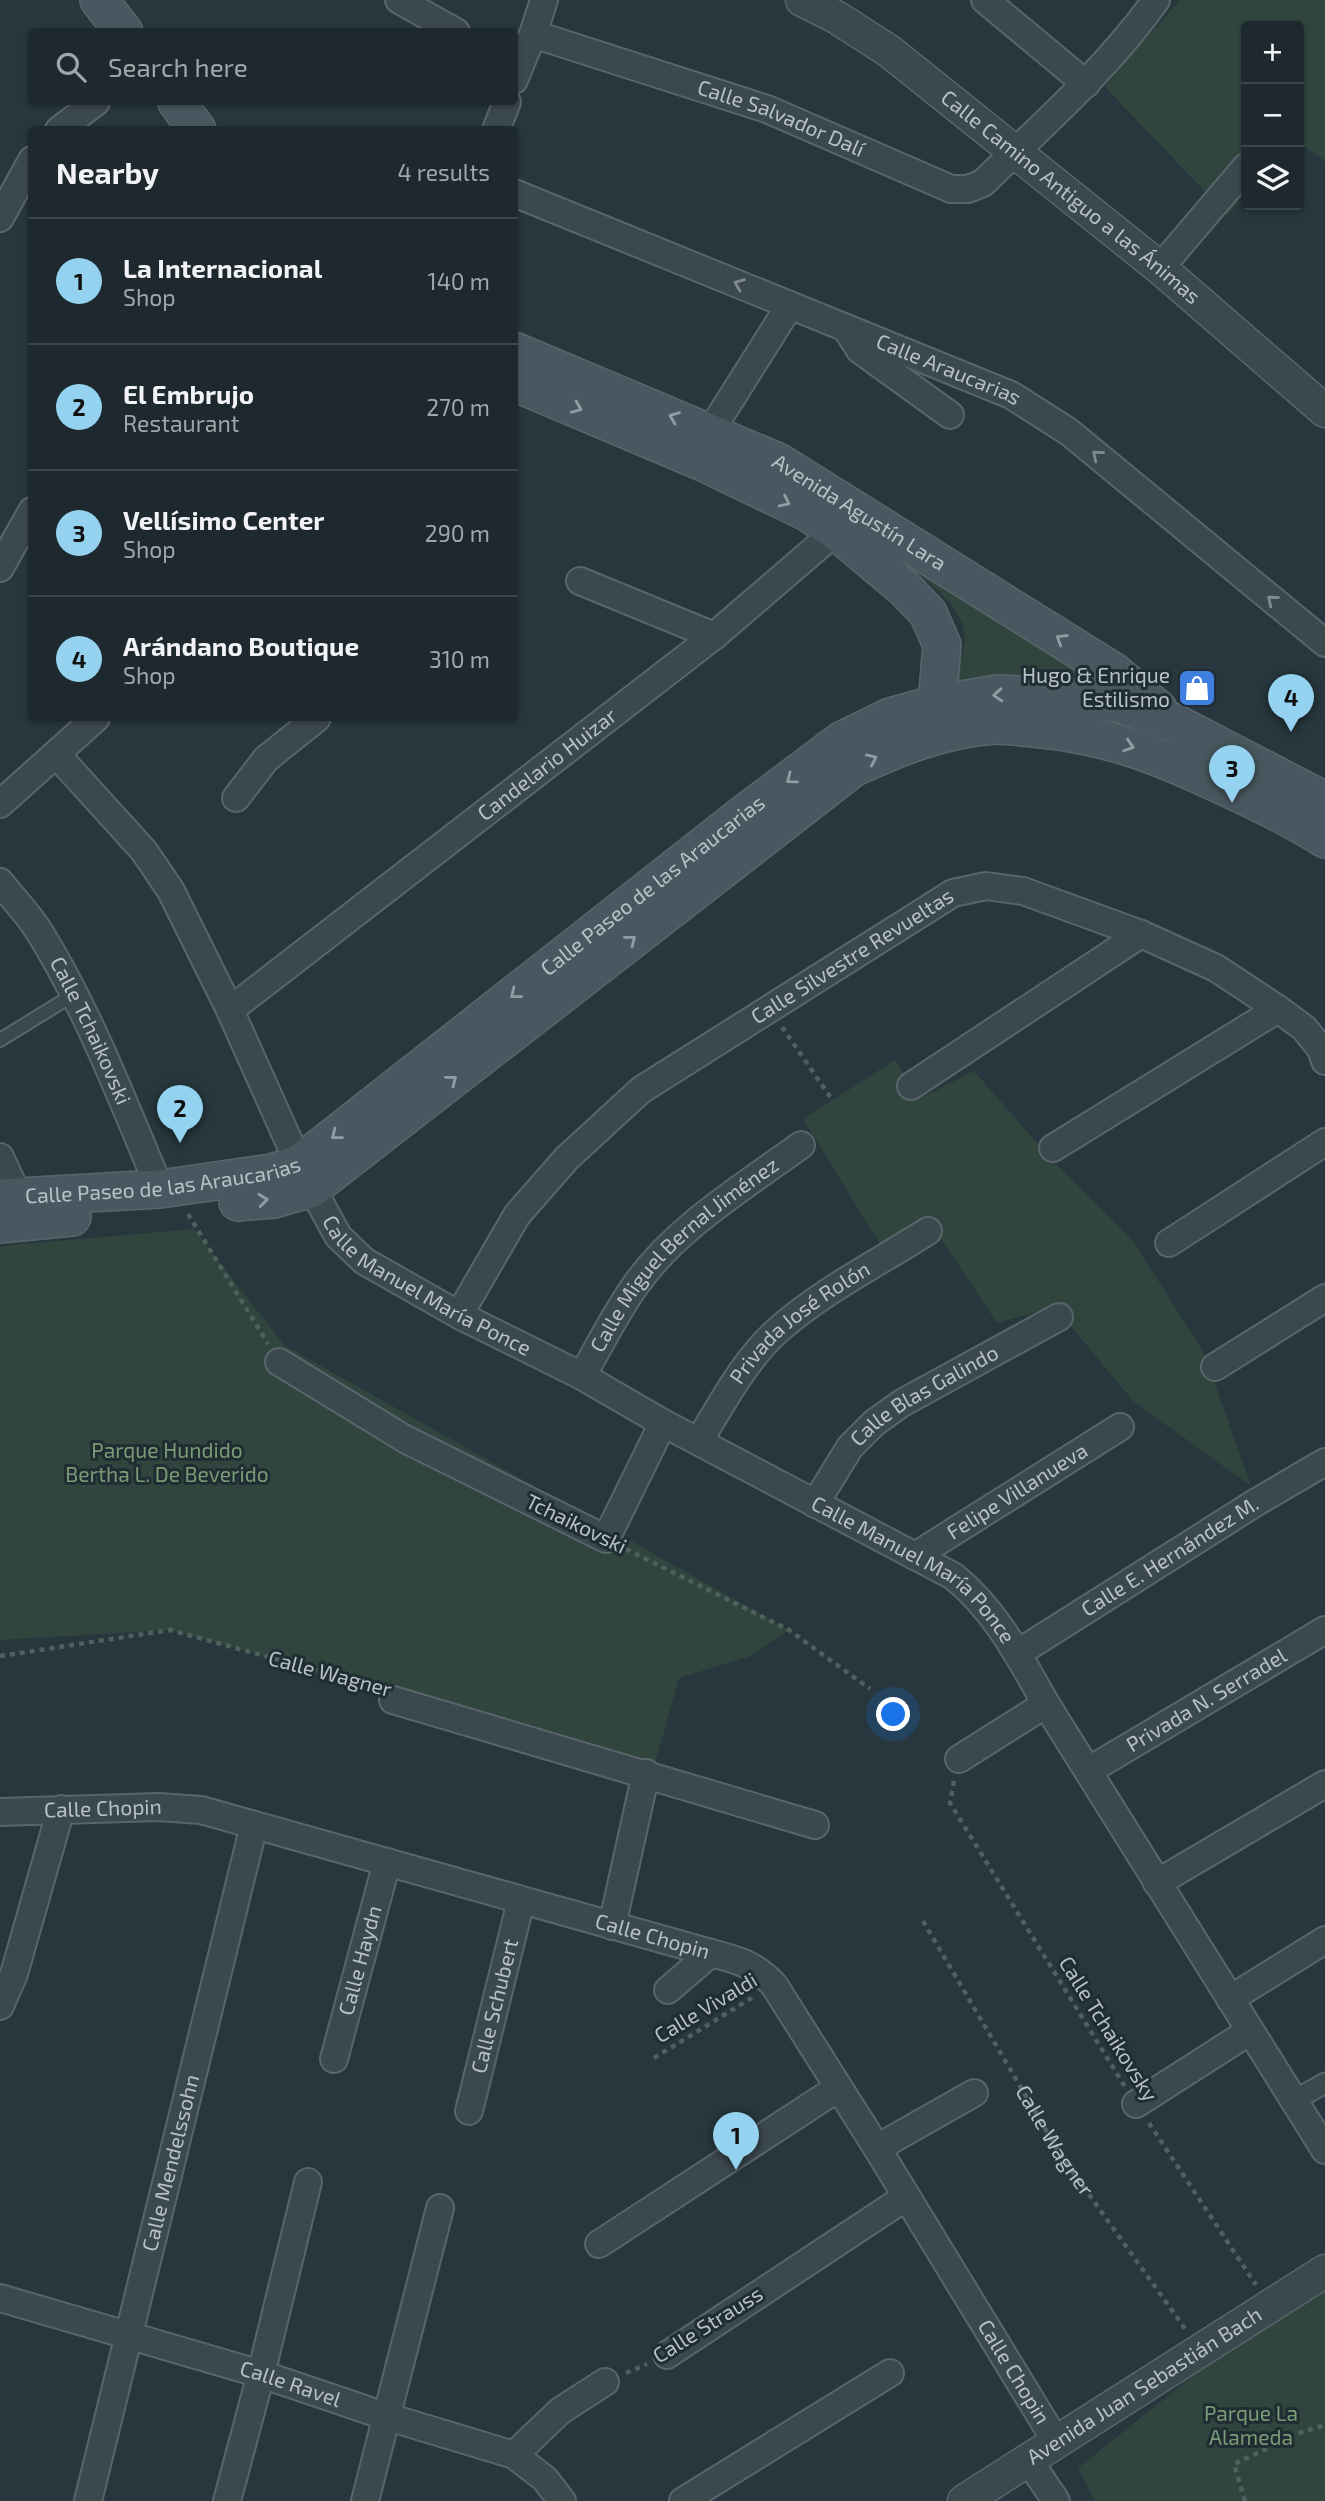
<!DOCTYPE html>
<html lang="en">
<head>
<meta charset="utf-8">
<style>
  body { margin:0; font-family:"Exo 2",sans-serif; background:#2a353a; color:#f1f3f6 }
  .controls { position:absolute; right:21px; top:21px; display:grid; overflow:hidden; border-radius:7px; box-shadow:0 2px 5px #0004 }
  .controls button { width:63px; height:63px; display:grid; place-items:center; padding:0; border:0; border-bottom:2px solid #3b454a; background:#1d292e; color:#f1f3f6; font:35px sans-serif }
  .you { position:absolute; left:894px; top:1715px; width:24px; height:24px; margin:-18px; border:5px solid #fff; border-radius:50%; background:#1a73e8; box-shadow:0 0 0 10px #1a73e833 }
  .badge { display:grid; place-items:center; width:46px; height:46px; border-radius:50%; background:#95d2ef; color:#111; font-size:23px; font-weight:700 }
  .pin { position:absolute; translate:-50% -58px; filter:drop-shadow(0 2px 4px #0008) }
  .pin::after { content:''; position:absolute; top:37px; width:24px; height:21px; background:inherit; clip-path:polygon(0 0,100% 0,50% 100%) }
  .list { margin:0; padding:0; list-style:none }
  h2 { display:flex; justify-content:space-between; align-items:center; height:91px; margin:0; padding:0 28px; font-size:30px }
  h2 small { font-size:23px; font-weight:400; color:#a0a6aa }
  .list li { display:grid; grid-template-columns:46px 1fr auto; gap:21px; align-items:center; box-sizing:border-box; height:126px; padding:0 28px; border-top:2px solid #3b454a }
  .list b { display:block; font-size:26px; white-space:nowrap }
  .list p { margin:0; font-size:23px; white-space:nowrap; color:#a0a6aa }
  .list em { font-size:23px; font-style:normal; color:#a0a6aa }
  .icon { flex:none; width:38px; height:38px; fill:none; stroke:currentColor; stroke-width:2; stroke-linecap:round; stroke-linejoin:round }
  .map { position:relative; flex:none; width:1325px; height:2501px; overflow:hidden }
  .search { position:absolute; background:#1d292e; box-shadow:0 2px 5px #0004; left:28px; top:28px; width:490px; height:77px; display:flex; align-items:center; gap:18px; box-sizing:border-box; padding:0 24px; border-radius:7px; color:#a0a6aa; font-size:26px }
  .panel { position:absolute; background:#1d292e; box-shadow:0 2px 5px #0004; left:28px; top:126px; width:490px; height:595px; border-radius:7px }
  .map>svg:first-child { display:block }
  .green { fill:#2f453e }
  .lines { fill:none; stroke-linecap:round; stroke-linejoin:round }
  .service-casing { stroke:#59656b; stroke-width:16 }
  .pedestrian-casing { stroke:#59656b; stroke-width:23 }
  .minor-casing { stroke:#59656b; stroke-width:30 }
  .tertiary-casing { stroke:#59656b; stroke-width:35 }
  .secondary-casing { stroke:#59656b; stroke-width:40 }
  .path { stroke:#4e615e; stroke-width:4.5; stroke-dasharray:5 5; stroke-linecap:butt }
  .service { stroke:#3b484d; stroke-width:12 }
  .pedestrian { stroke:#3b484d; stroke-width:19 }
  .minor { stroke:#3b484d; stroke-width:26 }
  .tertiary { stroke:#3b484d; stroke-width:32 }
  .secondary { stroke:#495860; stroke-width:37 }
  .oneway { stroke:#7f8b91 }
  .oneway2 { stroke:#909da4 }
  .labels { text-anchor:middle; stroke-width:6; stroke-linejoin:round; paint-order:stroke }
  .street-label { font-size:21px; fill:#b7c2c8; stroke:#202d32 }
  .poi-label { font-size:21px; fill:#b7c2c8; stroke:#202d32; text-anchor:end }
  .park-label { font-size:21px; fill:#799c77; stroke:#202d32 }
</style>
</head>
<body>
<div class="map">
<svg width="1325" height="2501" viewBox="0 0 1325 2501">
  <rect width="100%" height="100%" fill="#27373d"/>
  <path class="green" d="M1180,0H1325V161L1299,143V26H1246V191L1228,216L1104,86Z
    M865,538L1127,695L953,684C958,667 967,648 964,630C958,594 893,558 865,538Z
    M895,1060L919,1099L974,1071L1051,1159L1134,1242L1204,1353L1251,1486L1134,1402L1055,1307L997,1323L928,1219L880,1244L803,1119Z
    M194,1229L284,1345L789,1630L751,1656L679,1678L655,1764L170,1630L0,1640V1246Z
    M1325,2279V2501H1095L1078,2468L1234,2343Z"/>
  <g class="lines">
    <g class="service-casing">
      <path id="service" d="M0,1040L73,995"/>
    </g>
    <g class="pedestrian-casing">
      <path id="pedestrian" d="M1293,2101L1325,2083"/>
    </g>
    <g class="minor-casing">
      <g id="minor">
        <path d="M399,0L456,32"/>
        <path d="M985,0L1086,84"/>
        <path id="s2" d="M533,34L767,109L951,189H968L983,183C1043,124 1107,69 1156,0"/>
        <path d="M514,80L533,34L544,0"/>
        <path d="M59,130L96,102"/>
        <path d="M496,130L507,102"/>
        <path id="s3" d="M514,193L1011,395L1069,432L1325,643"/>
        <path d="M0,218L32,160"/>
        <path d="M1160,268L1246,167"/>
        <path d="M849,333L860,350L950,415"/>
        <path d="M710,432L790,305"/>
        <path d="M0,568L32,511"/>
        <path d="M580,581L714,636"/>
        <path d="M56,754L144,851L171,891L230,1010L299,1164"/>
        <path d="M236,798L266,759L317,718"/>
        <path d="M0,804L96,718"/>
        <path id="s4" d="M0,882C12,897 26,912 37,928C88,1009 123,1102 160,1189"/>
        <path id="s5" d="M230,1010L714,636L849,520"/>
        <path d="M911,1086L1141,934"/>
        <path d="M1053,1148L1278,1009"/>
        <path d="M0,1157L18,1196"/>
        <path id="s6" d="M312,1188L338,1236L364,1261L459,1315L582,1376L663,1423L953,1576C995,1609 1020,1658 1046,1704L1325,2150"/>
        <path d="M1169,1243L1325,1142"/>
        <path id="s7" d="M459,1315L517,1215L567,1158L641,1090L953,893L986,886L1023,891L1141,934L1216,968L1278,1009L1304,1028L1321,1049L1325,1061"/>
        <path d="M279,1362L405,1439L606,1539L663,1423"/>
        <path d="M1215,1367L1325,1298"/>
        <path id="s8" d="M582,1376C600,1345 616,1312 637,1283C678,1226 745,1186 801,1145"/>
        <path id="s9" d="M699,1441C722,1404 743,1362 776,1332C820,1292 878,1263 928,1231"/>
        <path id="s10" d="M815,1504L850,1447L874,1423L902,1403L1059,1317"/>
        <path id="s11" d="M915,1556L1120,1427"/>
        <path id="s12" d="M1018,1653L1255,1503L1325,1462"/>
        <path d="M393,1700L815,1825"/>
        <path d="M959,1759L1046,1704"/>
        <path id="s13" d="M1088,1771L1325,1630"/>
        <path id="s14" d="M0,1812L158,1807L201,1810L711,1953C738,1960 754,1964 774,1985L877,2148L1057,2443"/>
        <path d="M1157,1883L1325,1784"/>
        <path d="M612,1926L646,1773"/>
        <path d="M668,1990L711,1953"/>
        <path d="M1230,1999L1325,1940"/>
        <path d="M0,2006L14,1974L61,1809"/>
        <path id="s15" d="M334,2059L387,1862"/>
        <path d="M1136,2104L1250,2031"/>
        <path id="s16" d="M469,2111L521,1901"/>
        <path d="M877,2148L974,2093"/>
        <path d="M599,2244L838,2088"/>
        <path id="s17" d="M0,2298L261,2374L388,2417L514,2455L545,2479L562,2501"/>
        <path d="M667,2355L906,2197"/>
        <path d="M514,2455L560,2411L605,2382"/>
        <path d="M1029,2461L1056,2501"/>
        <path id="s18" d="M88,2501L254,1825"/>
        <path d="M227,2501L261,2374L308,2182"/>
        <path d="M365,2501L440,2208"/>
        <path d="M683,2501L890,2373"/>
      </g>
    </g>
    <g class="tertiary-casing">
      <g id="tertiary">
        <path id="s19" d="M802,0L836,17L889,51L1160,268L1325,411"/>
        <path id="s20" d="M964,2501L1325,2271"/>
      </g>
    </g>
    <g class="secondary-casing">
      <g id="secondary">
        <path d="M99,0L124,32"/>
        <path d="M177,102L197,130"/>
        <path id="s21" d="M514,351L778,462L1114,672L1158,709"/>
        <path d="M514,382L703,462L807,512L836,531L905,589L928,613L942,645L937,704"/>
        <path id="s22" d="M0,1198L160,1189L272,1173L299,1164L744,814L841,741L890,717L937,704L998,694L1066,697L1120,704L1175,723L1325,801"/>
        <path d="M238,1202L274,1199L312,1188L853,768C898,747 945,728 996,725C1008,725 1021,727 1033,728C1108,735 1159,755 1226,787C1260,803 1294,819 1325,839"/>
        <path d="M0,1224L72,1217"/>
      </g>
    </g>
    <g class="path">
      <path d="M782,1027L833,1101"/>
      <path d="M188,1214L268,1344"/>
      <path d="M626,1549L789,1630L870,1689"/>
      <path d="M0,1656L170,1630L374,1686"/>
      <path d="M954,1781L950,1803L1125,2087"/>
      <path id="s1" d="M923,1921L1060,2154L1186,2330"/>
      <path d="M654,2058L755,1996"/>
      <path d="M1149,2123L1256,2285"/>
      <path d="M626,2373L647,2364"/>
      <path d="M1245,2501L1234,2464L1302,2432L1325,2425"/>
    </g>
    <use href="#service" class="service"/>
    <use href="#pedestrian" class="pedestrian"/>
    <use href="#minor" class="minor"/>
    <use href="#tertiary" class="tertiary"/>
    <use href="#secondary" class="secondary"/>
  </g>
  <defs><path id="oneway-chevron" d="M-2-3.5L2.5 0L-2 3.5" fill="none" stroke-width="1.6" stroke-linecap="round" stroke-linejoin="round" transform="scale(1.75)"/></defs>
  <g class="oneway">
    <use href="#oneway-chevron" transform="translate(739 284) rotate(-158)"/>
    <use href="#oneway-chevron" transform="translate(1097 455) rotate(-140)"/>
    <use href="#oneway-chevron" transform="translate(1272 600) rotate(-140)"/>
  </g>
  <g class="oneway2">
    <use href="#oneway-chevron" transform="translate(577 408) rotate(23)"/>
    <use href="#oneway-chevron" transform="translate(674 417) rotate(-158)"/>
    <use href="#oneway-chevron" transform="translate(785 502) rotate(26)"/>
    <use href="#oneway-chevron" transform="translate(1061 639) rotate(-148)"/>
    <use href="#oneway-chevron" transform="translate(998 695) rotate(176)"/>
    <use href="#oneway-chevron" transform="translate(1129 746) rotate(18)"/>
    <use href="#oneway-chevron" transform="translate(872 759) rotate(-25)"/>
    <use href="#oneway-chevron" transform="translate(791 779) rotate(143)"/>
    <use href="#oneway-chevron" transform="translate(631 940) rotate(-38)"/>
    <use href="#oneway-chevron" transform="translate(515 994) rotate(142)"/>
    <use href="#oneway-chevron" transform="translate(452 1080) rotate(-38)"/>
    <use href="#oneway-chevron" transform="translate(336 1135) rotate(142)"/>
    <use href="#oneway-chevron" transform="translate(263 1200) rotate(-6)"/>
  </g>
  <defs>
    <g id="shop-square" transform="scale(2.0125)"><rect x="-9" y="-9" width="18" height="18" rx="4" fill="#3f7fe0" stroke="#202d32"/><path d="M-5-2.5h2.3a2.7 3.5 0 0 1 5.4 0H5L5.5 6h-11ZM-1.5-2.5h3a1.5 2.3 0 0 0-3 0Z" fill="#fff"/></g>
  </defs>
  <g fill-rule="evenodd">
    <use href="#shop-square" x="1197" y="688"/>
  </g>
  <g class="labels">
    <g class="street-label">
      <text dy="7" stroke="none"><textPath href="#s2" startOffset="262">Calle Salvador Dalí</textPath></text>
      <text dy="7" stroke="none"><textPath href="#s19" startOffset="334">Calle Camino Antiguo a las Ánimas</textPath></text>
      <text dy="7" stroke="none"><textPath href="#s3" startOffset="469">Calle Araucarias</textPath></text>
      <text dy="7" stroke="none"><textPath href="#s21" startOffset="382">Avenida Agustín Lara</textPath></text>
      <text dy="7" stroke="none"><textPath href="#s5" startOffset="401">Candelario Huizar</textPath></text>
      <text dy="7" stroke="none"><textPath href="#s22" startOffset="752">Calle Paseo de las Araucarias</textPath></text>
      <text dy="7" stroke="none"><textPath href="#s7" startOffset="542">Calle Silvestre Revueltas</textPath></text>
      <text dy="7" stroke="none"><textPath href="#s4" startOffset="175">Calle Tchaikovski</textPath></text>
      <text dy="7" stroke="none"><textPath href="#s22" startOffset="164">Calle Paseo de las Araucarias</textPath></text>
      <text dy="7" stroke="none"><textPath href="#s8" startOffset="161">Calle Miguel Bernal Jiménez</textPath></text>
      <text dy="7" stroke="none"><textPath href="#s6" startOffset="156">Calle Manuel María Ponce</textPath></text>
      <text dy="7" stroke="none"><textPath href="#s9" startOffset="158">Privada José Rolón</textPath></text>
      <text dy="7" stroke="none"><textPath href="#s10" startOffset="158">Calle Blas Galindo</textPath></text>
      <text dy="7" stroke="none"><textPath href="#s11" startOffset="121">Felipe Villanueva</textPath></text>
      <text transform="translate(576 1524) rotate(26)" y="7">Tchaikovski</text>
      <text dy="7" stroke="none"><textPath href="#s12" startOffset="180">Calle E. Hernández M.</textPath></text>
      <text dy="7" stroke="none"><textPath href="#s6" startOffset="723">Calle Manuel María Ponce</textPath></text>
      <text transform="translate(330 1674) rotate(15)" y="7">Calle Wagner</text>
      <text dy="7" stroke="none"><textPath href="#s13" startOffset="138">Privada N. Serradel</textPath></text>
      <text dy="7" stroke="none"><textPath href="#s14" startOffset="103">Calle Chopin</textPath></text>
      <text dy="7" stroke="none"><textPath href="#s14" startOffset="670">Calle Chopin</textPath></text>
      <text dy="7" stroke="none"><textPath href="#s15" startOffset="102">Calle Haydn</textPath></text>
      <text dy="7" stroke="none"><textPath href="#s16" startOffset="108">Calle Schubert</textPath></text>
      <text transform="translate(706 2008) rotate(-31)" y="7">Calle Vivaldi</text>
      <text transform="translate(1108 2029) rotate(58)" y="7">Calle Tchaikovsky</text>
      <text dy="7" stroke="none"><textPath href="#s1" startOffset="256">Calle Wagner</textPath></text>
      <text dy="7" stroke="none"><textPath href="#s18" startOffset="348">Calle Mendelssohn</textPath></text>
      <text transform="translate(708 2325) rotate(-32)" y="7">Calle Strauss</text>
      <text dy="7" stroke="none"><textPath href="#s14" startOffset="1258">Calle Chopin</textPath></text>
      <text dy="7" stroke="none"><textPath href="#s17" startOffset="303">Calle Ravel</textPath></text>
      <text dy="7" stroke="none"><textPath href="#s20" startOffset="214">Avenida Juan Sebastián Bach</textPath></text>
    </g>
    <g class="poi-label">
      <text x="1170" y="683">Hugo &amp; Enrique<tspan x="1170" dy="24">Estilismo</tspan></text>
    </g>
    <g class="park-label">
      <text x="167" y="1458">Parque Hundido<tspan x="167" dy="24">Bertha L. De Beverido</tspan></text>
      <text x="1251" y="2421">Parque La<tspan x="1251" dy="24">Alameda</tspan></text>
    </g>
  </g>
</svg>
<div class="controls">
<button>+</button>
<button>−</button>
<button><svg class="icon" aria-label="layers" viewBox="0 0 24 24"><path d="M12 4l9 5-9 5-9-5zM3 14l9 5 9-5"/></svg></button>
</div>
<div class="you"></div>
<div class="pin badge" style="left:736px;top:2170px">1</div>
<div class="pin badge" style="left:180px;top:1143px">2</div>
<div class="pin badge" style="left:1232px;top:803px">3</div>
<div class="pin badge" style="left:1291px;top:732px">4</div>
<div class="search"><svg class="icon" aria-label="search" viewBox="0 0 24 24"><circle cx="10" cy="10" r="6"/><path d="M15 15l6 6"/></svg>Search here</div>
<section class="panel">
<h2>Nearby<small>4 results</small></h2>
<ul class="list">
<li><span class="badge">1</span><div><b>La Internacional</b><p>Shop</p></div><em>140 m</em></li>
<li><span class="badge">2</span><div><b>El Embrujo</b><p>Restaurant</p></div><em>270 m</em></li>
<li><span class="badge">3</span><div><b>Vellísimo Center</b><p>Shop</p></div><em>290 m</em></li>
<li><span class="badge">4</span><div><b>Arándano Boutique</b><p>Shop</p></div><em>310 m</em></li>
</ul>
</section>
</div>
</body>
</html>
